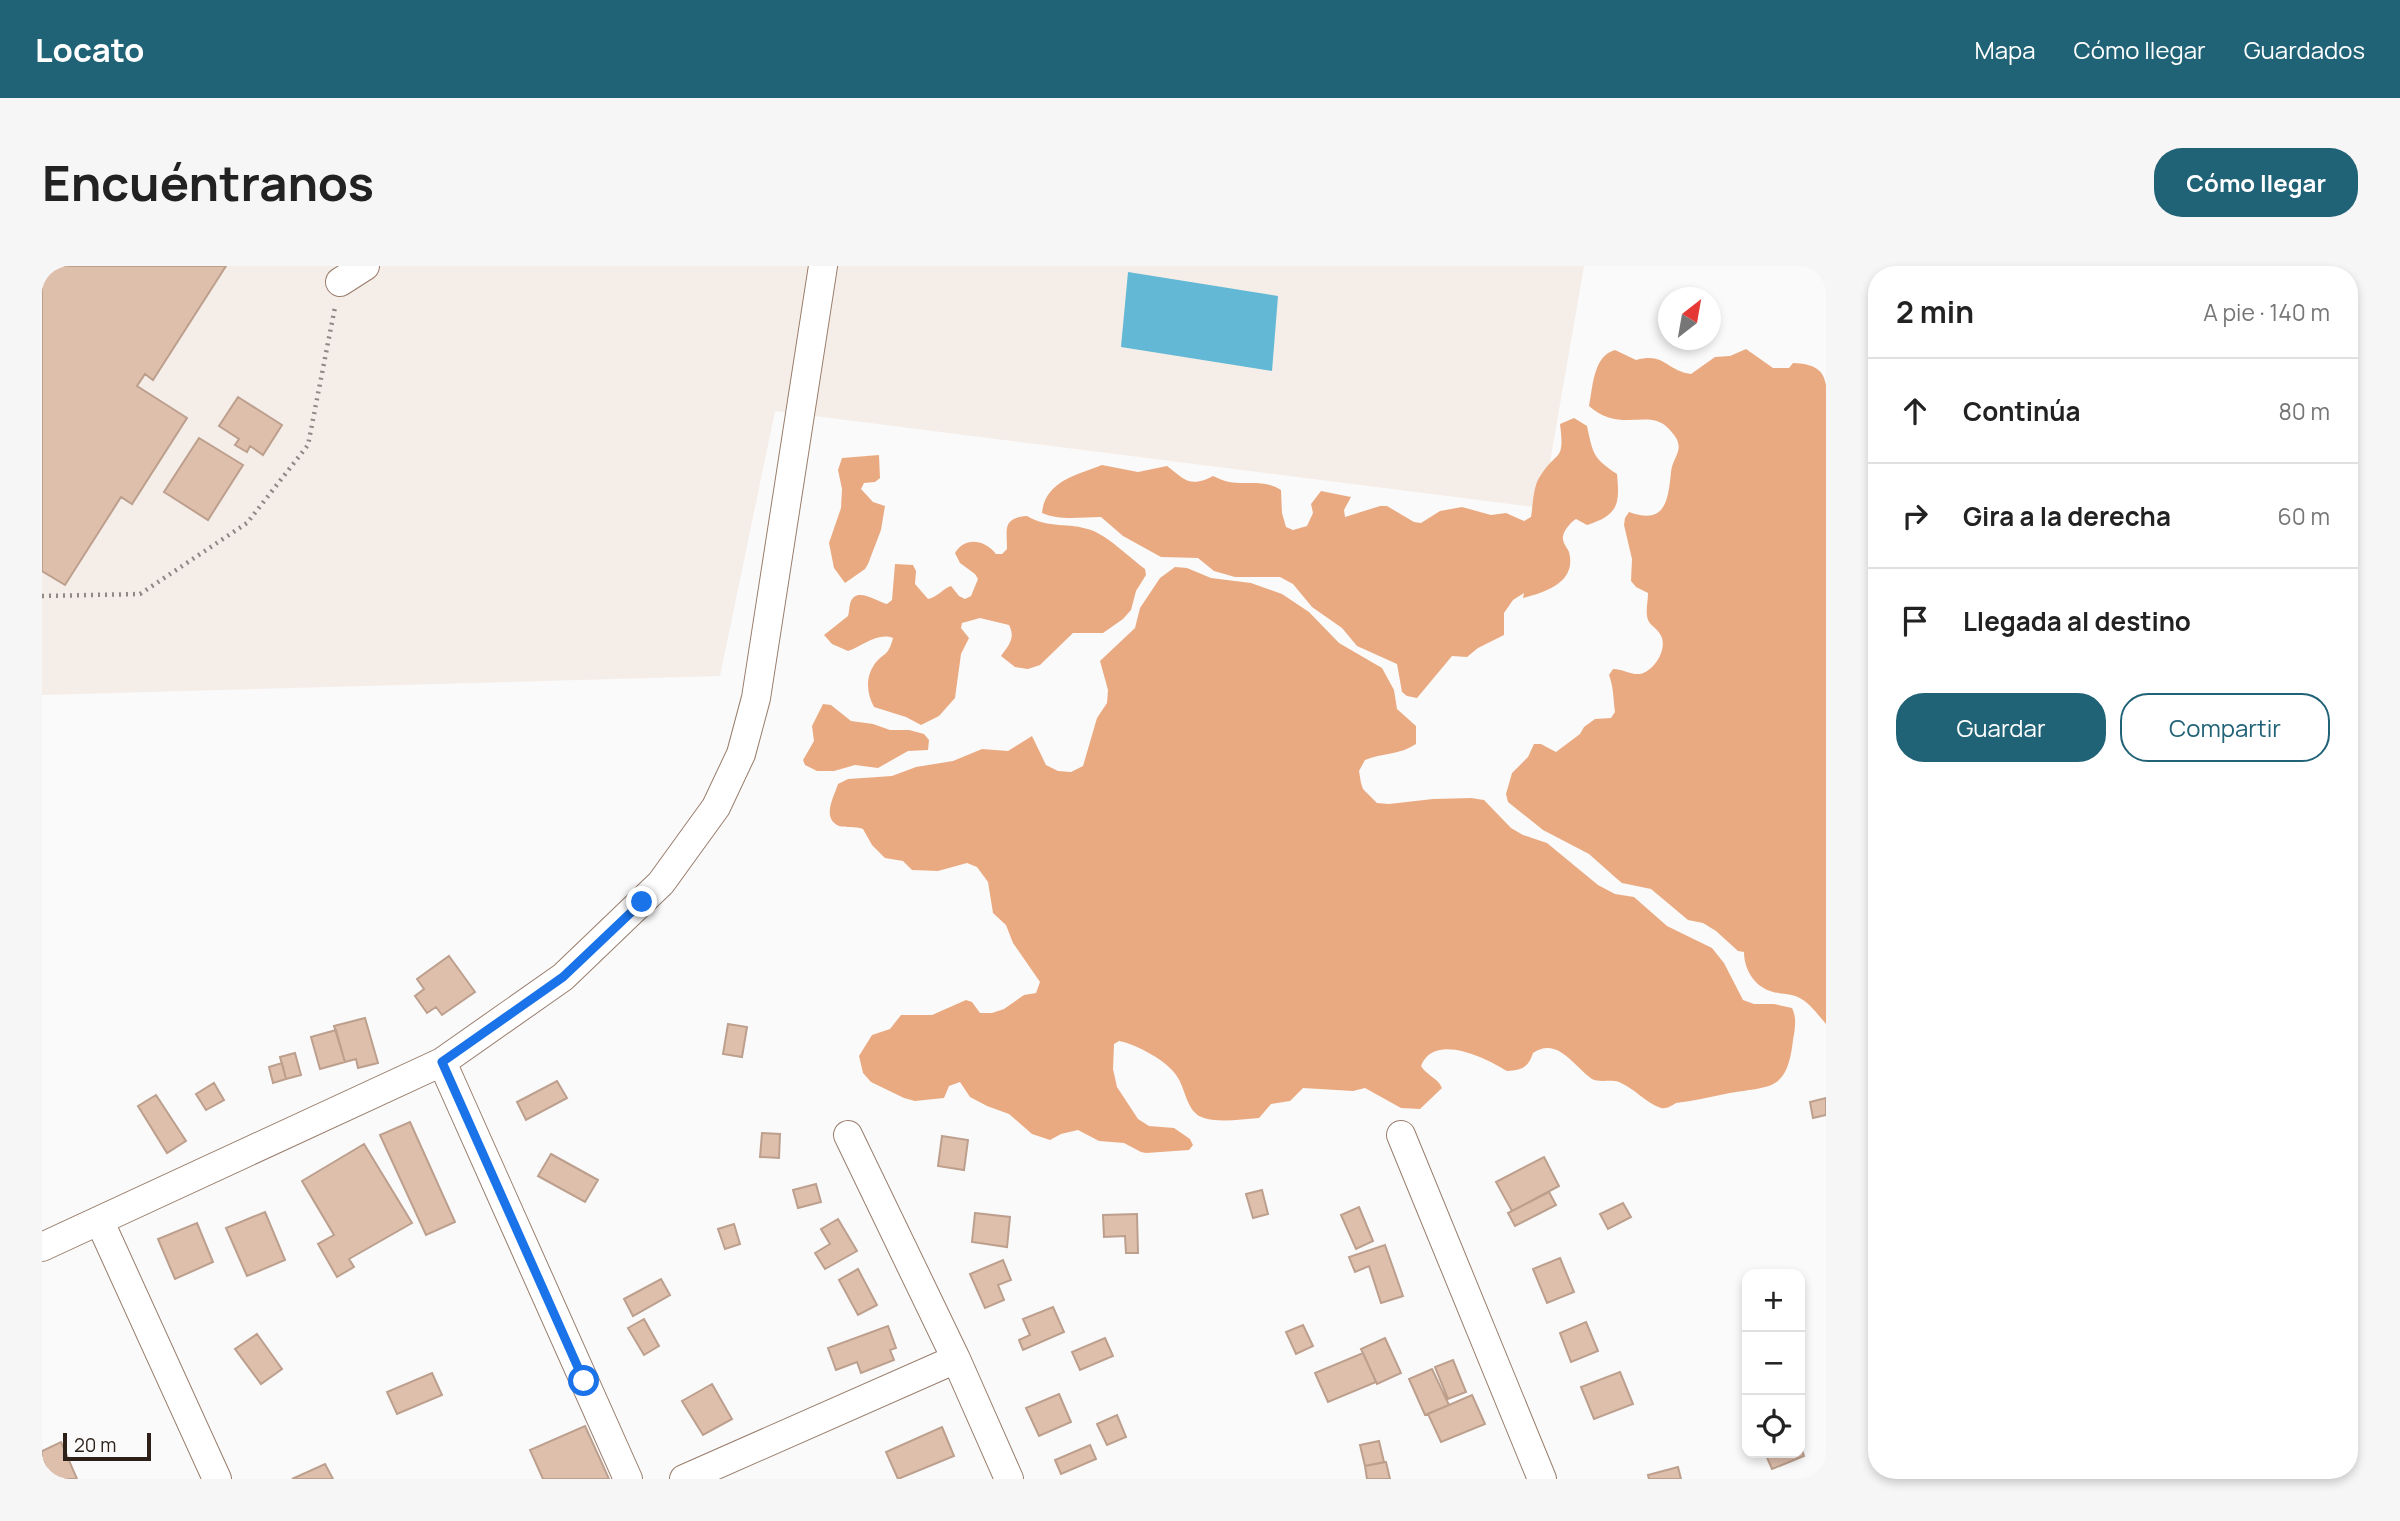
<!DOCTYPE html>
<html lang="es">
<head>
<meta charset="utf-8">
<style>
  body { margin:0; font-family:Manrope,sans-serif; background:#f6f6f6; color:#222 }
  .controls { position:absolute; right:21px; bottom:21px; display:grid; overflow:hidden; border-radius:14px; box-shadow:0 4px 10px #0003 }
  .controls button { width:63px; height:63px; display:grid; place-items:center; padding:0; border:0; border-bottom:2px solid #e0e0e0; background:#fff; color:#222; font:35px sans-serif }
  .compass { position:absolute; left:1616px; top:21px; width:63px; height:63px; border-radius:50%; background:#fff; box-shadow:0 4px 10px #0003; rotate:31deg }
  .scale { position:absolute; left:21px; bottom:18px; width:88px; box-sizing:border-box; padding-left:7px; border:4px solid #2c2019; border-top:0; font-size:19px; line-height:24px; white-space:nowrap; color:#2c2019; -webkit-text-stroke:5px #fafafa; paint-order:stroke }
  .stop { position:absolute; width:21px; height:21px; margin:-16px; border:5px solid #1a73e8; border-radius:50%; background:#fff }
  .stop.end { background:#1a73e8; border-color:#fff; box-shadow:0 2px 7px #0008 }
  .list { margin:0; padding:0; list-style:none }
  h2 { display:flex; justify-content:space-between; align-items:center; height:91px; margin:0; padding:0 28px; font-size:30px }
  h2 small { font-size:23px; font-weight:400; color:#767676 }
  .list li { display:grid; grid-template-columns:46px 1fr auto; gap:21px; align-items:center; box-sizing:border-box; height:105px; padding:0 28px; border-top:2px solid #e0e0e0 }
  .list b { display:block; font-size:26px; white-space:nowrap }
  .list em { font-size:23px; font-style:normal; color:#767676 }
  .actions { display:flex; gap:14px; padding:21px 28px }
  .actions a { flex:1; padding:16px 0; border:2px solid #206276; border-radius:28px; text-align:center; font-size:24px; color:#206276 }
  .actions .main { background:#206276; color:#fff }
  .icon { flex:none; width:38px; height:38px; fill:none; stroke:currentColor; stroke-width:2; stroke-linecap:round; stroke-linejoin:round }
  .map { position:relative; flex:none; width:1784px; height:1213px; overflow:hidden; border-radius:28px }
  header { display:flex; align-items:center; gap:42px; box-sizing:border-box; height:98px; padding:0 35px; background:#206276; color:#fff }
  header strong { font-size:33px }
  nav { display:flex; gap:38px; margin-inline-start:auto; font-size:24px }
  .intro { display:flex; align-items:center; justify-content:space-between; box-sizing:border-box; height:168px; padding:0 42px }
  h1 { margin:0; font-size:49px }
  .button { padding:18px 32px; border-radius:28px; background:#206276; color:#fff; font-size:24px; font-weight:700 }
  main { display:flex; gap:42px; padding:0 42px }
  aside { flex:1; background:#fff; border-radius:28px; box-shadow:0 4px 10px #0003 }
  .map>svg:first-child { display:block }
  .built { fill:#f5ede8 }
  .forest { fill:#eaaa81 }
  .water { fill:#62b8d5 }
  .building { fill:#debfac; stroke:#bd9f8d; stroke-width:2 }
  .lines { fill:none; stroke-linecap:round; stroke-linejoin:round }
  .minor-casing { stroke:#997d6b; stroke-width:30 }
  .path { stroke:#8f8885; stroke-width:4.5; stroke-dasharray:2 5; stroke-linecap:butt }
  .minor { stroke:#fff; stroke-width:28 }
  .route { stroke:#1a73e8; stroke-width:9 }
</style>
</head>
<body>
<header>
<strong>Locato</strong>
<nav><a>Mapa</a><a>Cómo llegar</a><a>Guardados</a></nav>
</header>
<div class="intro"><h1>Encuéntranos</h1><a class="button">Cómo llegar</a></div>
<main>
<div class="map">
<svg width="1784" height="1213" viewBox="0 0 1784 1213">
  <rect width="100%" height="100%" fill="#fafafa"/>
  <path class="built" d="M0,0H1542L1500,242L733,145L678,410L0,429Z"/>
  <path class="forest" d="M1704,83L1731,102H1747L1751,97C1769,98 1781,101 1784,119V758C1777,750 1769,739 1761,734C1750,726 1739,729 1728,725C1711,719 1702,702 1702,686L1696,685L1674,665L1661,657L1646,654L1609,623L1580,617L1574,612L1547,588L1501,564L1466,536L1464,528L1470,507L1486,491L1492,478H1499L1514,486L1538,468L1542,461L1553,453L1569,452L1573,446C1571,432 1572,423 1567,409L1571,403C1580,403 1589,409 1598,408C1613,405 1627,381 1618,368C1614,361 1606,359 1605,350C1604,343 1606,334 1606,327L1594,321L1589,315L1590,293L1582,259L1583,252L1587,246C1623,259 1626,236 1629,206C1631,188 1647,183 1626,162C1606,142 1578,168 1547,140C1551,121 1551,90 1573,84L1594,94C1623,86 1623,104 1649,108L1673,91L1688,90Z
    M1532,152L1545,160C1551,188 1551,192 1575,208C1578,239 1576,249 1545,259L1534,253C1529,256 1522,264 1521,270C1520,277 1525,281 1527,286C1535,316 1504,326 1481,332L1482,327L1471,334L1462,347V369L1436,382L1425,391L1410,390L1375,432L1365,430L1360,426L1355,398L1315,380L1300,362L1270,341L1251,318L1238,311H1193L1172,305L1156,292L1119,291L1081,270L1059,251C1040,251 1018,255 1000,247C1003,215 1035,209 1060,199L1096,206L1125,200C1143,214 1148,222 1171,210C1176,212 1182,215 1187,216C1205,219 1223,213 1239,224L1240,247L1244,261L1251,264L1265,260L1271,247L1269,238L1279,225L1309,231L1302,244L1303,251L1338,240H1345L1372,256L1379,257L1398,245L1420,241L1449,249L1464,247L1482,255L1489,251C1491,239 1491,222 1497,212C1515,182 1523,198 1518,158Z
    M837,189L838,212L833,216L822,217L819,223L831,236L843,240L839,264L826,298L823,303L803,317L792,302L787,277L799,242L800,223L796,204L800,192Z
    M985,250C1007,263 1026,256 1049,264C1066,270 1088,292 1103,303L1104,309L1094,325L1089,344L1081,353L1061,367H1031L998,399L986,403L973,401L959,390C966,380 974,373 967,359L938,352L920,357L919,362L927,372L919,388L913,432L897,450L879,459L864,451L832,441C825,428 823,412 832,399C841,386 846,392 851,372C835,366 821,380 806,385L790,378L782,369L806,350C807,347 807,342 808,338C813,319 835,336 845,338L850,334L853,298L871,299L874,305L873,318L886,333C896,331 900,323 909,320L917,330L923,333L929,330L936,313L933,308L918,297L913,287C923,270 943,274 954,288H960L965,283C965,263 960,252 985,250Z
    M1133,301L1145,302L1169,312L1209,317L1240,328L1267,346L1297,377L1340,402L1352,424L1355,443L1374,460V478C1358,489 1340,487 1323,494L1317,505L1319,517L1321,523L1335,537L1347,538L1391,533L1429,532L1442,534L1469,562L1481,569L1505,577L1556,619L1573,628L1592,631L1625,660L1670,682L1682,697L1701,734L1712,738H1732L1750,742C1755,752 1753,763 1751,774C1745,828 1727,819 1683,828C1667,831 1651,835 1634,837C1629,840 1625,843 1619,842C1604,837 1592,822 1577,816C1568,813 1558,817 1550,813C1533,802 1516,770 1491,787C1486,802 1480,804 1465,805C1444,792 1392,766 1379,800C1384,809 1396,812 1400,822L1378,843L1359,842L1323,822L1311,825L1261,822L1248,835L1229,838L1217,852C1200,853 1179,857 1162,852C1145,847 1144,825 1136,812C1128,796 1094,778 1077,775L1072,778L1071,803L1075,821L1096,853L1107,860L1132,862L1148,873L1151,879L1147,884L1104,887L1099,886L1082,877L1057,875L1036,864L1019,868L1008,874L990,868L967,848L945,840L928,831L918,816L907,820L902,832L873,835L862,832L829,816L821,807L817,790L830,769L848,763L859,749H890L924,734L930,736L938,747H950L962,743L982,729L994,727L998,716L971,677L964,659L951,647L946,616L935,601L925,597L896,605L870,604L861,595L843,592L830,579L821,563C813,560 804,562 797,560C779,552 792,531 796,518L806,513L850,510L874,501L911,495L940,483L966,485L990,470L1004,499L1016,505L1029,506L1041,500L1055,452L1065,437L1066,424L1058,395L1093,362L1098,342L1118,312Z
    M781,438L789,439L809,455L831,458L848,464H867L882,468L887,474L886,484L866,485L836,502L813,499L792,505H775L763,499L761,494L772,475L770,460Z"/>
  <path class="water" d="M1086,6L1236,30L1230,105L1079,81Z"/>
  <path class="building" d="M0,0H184L111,114L103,108L95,120L145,152L90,238L79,231L23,319L0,305Z
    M196,131L240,159L221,189L208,180L205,186L193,179L197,173L177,160Z
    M157,172L201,199L166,254L122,226Z
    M407,690L433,726L400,749L394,741L385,747L373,730L382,723L375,713Z
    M323,752L336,797L316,802L314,793L303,796L292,760Z
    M686,758L705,761L700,791L681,788Z
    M294,764L303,796L278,803L269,771Z
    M253,787L259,809L244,813L238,791Z
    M240,797L244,813L231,817L227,801Z
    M515,815L525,832L484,854L475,836Z
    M172,817L182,834L164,844L154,828Z
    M114,829L144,875L125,887L96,840Z
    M1784,832V849L1771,852L1768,836Z
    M368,856L413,956L384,969L338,869Z
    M720,867L738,868L737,892L718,891Z
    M900,870L926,874L922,904L896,900Z
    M322,878L370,957L307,993L312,1001L295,1011L276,978L292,969L260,915Z
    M509,888L556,914L543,936L496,910Z
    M1502,891L1517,920L1470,945L1454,916Z
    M774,918L779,936L756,942L751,924Z
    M1220,924L1226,948L1211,952L1204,928Z
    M1507,926L1514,939L1473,960L1466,947Z
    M1581,937L1589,951L1566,963L1558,948Z
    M1317,941L1331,975L1314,983L1299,949Z
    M223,946L243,994L205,1010L184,962Z
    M933,947L968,951L965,981L930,976Z
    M1095,948L1096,987H1084L1083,970L1062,971L1061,949Z
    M796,953L815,985L783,1003L773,987L788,978L779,963Z
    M155,957L171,996L133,1013L116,973Z
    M692,958L698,978L683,983L676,963Z
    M1343,979L1361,1030L1339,1037L1327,1000L1313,1006L1307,991Z
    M1518,992L1532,1026L1505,1037L1491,1003Z
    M961,994L969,1014L956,1019L962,1034L943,1042L928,1008Z
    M816,1003L835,1039L816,1049L797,1014Z
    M619,1013L628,1029L591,1050L582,1033Z
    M1011,1041L1022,1066L981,1084L977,1074L988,1069L981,1053Z
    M602,1053L617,1080L602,1089L586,1062Z
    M1544,1056L1556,1085L1529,1096L1518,1067Z
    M1261,1059L1271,1080L1254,1088L1244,1066Z
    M846,1060L854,1082L848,1084L852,1094L819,1107L815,1096L794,1104L786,1082Z
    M215,1068L240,1103L219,1118L193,1083Z
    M1063,1072L1071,1090L1038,1104L1030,1086Z
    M1343,1072L1359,1107L1335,1118L1319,1083Z
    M1321,1087L1334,1116L1286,1136L1273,1107Z
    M1411,1094L1424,1126L1406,1133L1393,1101Z
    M1390,1103L1407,1139L1383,1149L1367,1113Z
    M1578,1106L1591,1138L1552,1153L1539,1121Z
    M390,1107L400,1129L355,1148L345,1126Z
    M670,1118L690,1153L661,1169L640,1135Z
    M1017,1128L1029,1156L997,1170L984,1142Z
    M1430,1129L1443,1158L1399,1176L1386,1148Z
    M1075,1149L1084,1171L1065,1179L1055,1158Z
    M543,1160L567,1213H501L488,1184Z
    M900,1161L912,1190L856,1213L844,1186Z
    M1337,1175L1342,1196L1323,1200L1318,1179Z
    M19,1176L35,1213H9L0,1192V1185Z
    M1048,1179L1054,1193L1019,1208L1013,1194Z
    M1758,1179L1762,1190L1730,1203L1723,1187H1758Z
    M1344,1196L1348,1213H1325L1323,1200Z
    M283,1198L291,1213H250Z
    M1636,1201L1639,1213H1607L1606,1209Z"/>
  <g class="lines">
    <g class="minor-casing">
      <path id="minor" d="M298,16L323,0
        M400,796L586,1213
        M806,869L914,1093L967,1213
        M1359,869L1500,1213
        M58,956L175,1213
        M0,981L400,796L521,711L619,617L674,541L699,488L714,432L781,0
        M642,1213L914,1093"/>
    </g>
    <path class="path" d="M0,330L98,328L205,257L266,179L293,41"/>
    <use href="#minor" class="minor"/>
  </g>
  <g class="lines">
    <path class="route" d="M542,1115L400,796L521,711L600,636"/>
  </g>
</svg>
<div class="controls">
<button>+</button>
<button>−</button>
<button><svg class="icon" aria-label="locate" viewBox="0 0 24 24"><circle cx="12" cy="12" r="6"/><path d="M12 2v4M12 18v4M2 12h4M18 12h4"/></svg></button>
</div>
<svg class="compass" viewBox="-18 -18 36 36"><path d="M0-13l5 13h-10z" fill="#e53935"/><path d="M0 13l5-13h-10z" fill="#767676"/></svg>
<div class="scale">20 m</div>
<div class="stop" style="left:542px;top:1115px"></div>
<div class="stop end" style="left:600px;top:636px"></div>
</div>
<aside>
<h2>2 min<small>A pie · 140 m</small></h2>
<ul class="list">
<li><svg class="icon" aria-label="ahead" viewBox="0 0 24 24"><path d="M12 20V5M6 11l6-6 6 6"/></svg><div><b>Continúa</b></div><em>80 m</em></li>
<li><svg class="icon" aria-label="right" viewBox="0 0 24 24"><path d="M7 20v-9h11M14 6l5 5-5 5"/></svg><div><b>Gira a la derecha</b></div><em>60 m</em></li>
<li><svg class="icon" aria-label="arrive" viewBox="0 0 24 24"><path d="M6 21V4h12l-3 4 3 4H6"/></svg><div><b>Llegada al destino</b></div></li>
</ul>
<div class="actions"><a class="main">Guardar</a><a>Compartir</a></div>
</aside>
</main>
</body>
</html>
